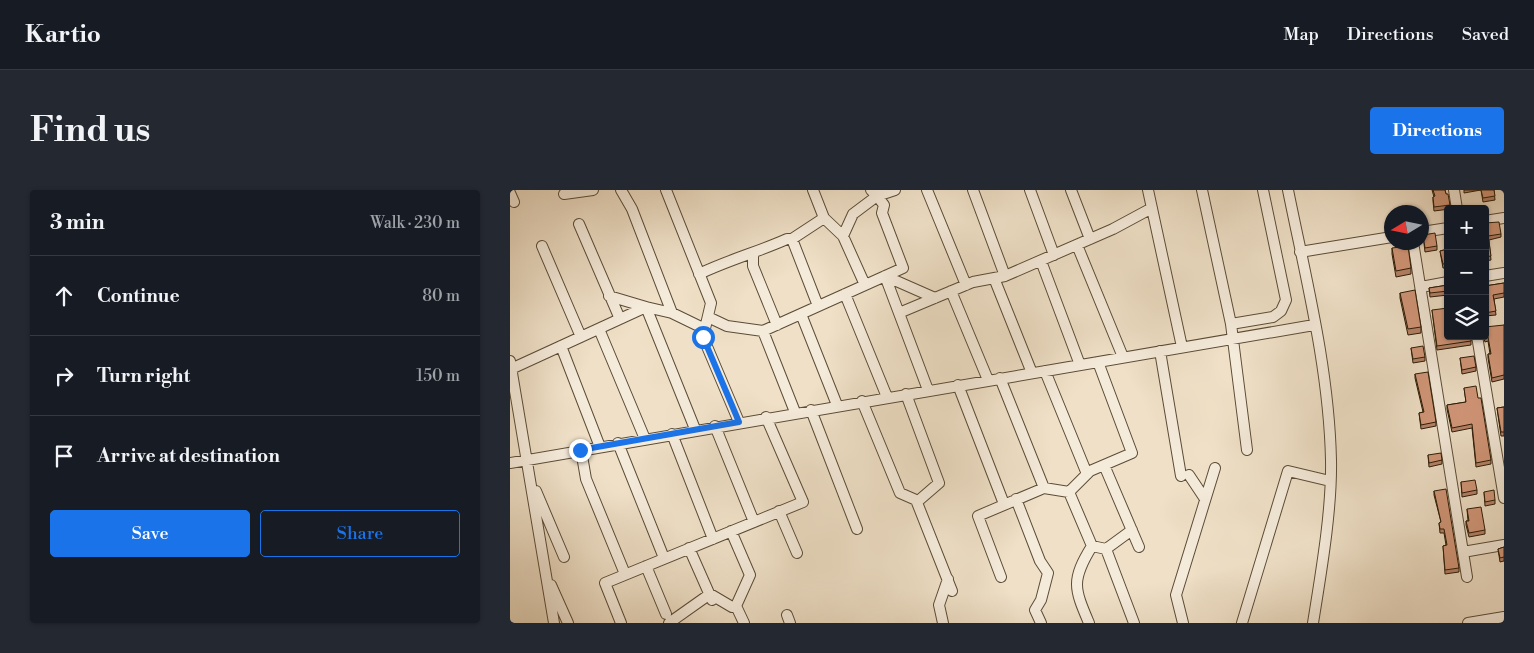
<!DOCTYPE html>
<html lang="en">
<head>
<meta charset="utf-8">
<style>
  body { margin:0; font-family:"Libre Bodoni",serif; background:#242831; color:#f1f3f6 }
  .controls { position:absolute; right:15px; top:15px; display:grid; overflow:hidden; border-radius:5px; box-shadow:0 1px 4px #0004 }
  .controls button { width:45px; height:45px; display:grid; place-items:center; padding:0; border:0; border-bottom:1px solid #363941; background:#171b24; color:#f1f3f6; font:25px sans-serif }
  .compass { position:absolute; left:874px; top:15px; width:45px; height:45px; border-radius:50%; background:#171b24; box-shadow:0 1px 4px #0004; rotate:260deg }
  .stop { position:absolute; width:15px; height:15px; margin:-11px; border:4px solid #1a73e8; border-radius:50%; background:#fff }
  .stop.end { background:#1a73e8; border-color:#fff; box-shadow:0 1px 5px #0008 }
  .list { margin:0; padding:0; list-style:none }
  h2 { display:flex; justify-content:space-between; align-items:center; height:65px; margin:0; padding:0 20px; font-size:21px }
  h2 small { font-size:16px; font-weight:400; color:#9ea1a6 }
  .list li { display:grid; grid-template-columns:32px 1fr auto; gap:15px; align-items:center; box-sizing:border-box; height:80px; padding:0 20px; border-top:1px solid #363941 }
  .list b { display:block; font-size:19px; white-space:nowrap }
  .list em { font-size:16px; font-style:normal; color:#9ea1a6 }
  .actions { display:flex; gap:10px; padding:15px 20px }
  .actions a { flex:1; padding:11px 0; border:1px solid #1a73e8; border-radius:5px; text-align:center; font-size:18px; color:#1a73e8 }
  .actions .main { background:#1a73e8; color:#fff }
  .icon { flex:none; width:28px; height:28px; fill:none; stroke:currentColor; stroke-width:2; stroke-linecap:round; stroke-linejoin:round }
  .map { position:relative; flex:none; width:994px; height:433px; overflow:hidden; border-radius:5px }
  header { display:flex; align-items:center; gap:30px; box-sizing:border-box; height:70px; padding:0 25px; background:#171b24; border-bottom:1px solid #363941 }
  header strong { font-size:24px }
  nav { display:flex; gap:28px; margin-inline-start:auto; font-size:18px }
  .intro { display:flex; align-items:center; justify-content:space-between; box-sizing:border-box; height:120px; padding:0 30px }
  h1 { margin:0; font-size:35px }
  .button { padding:12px 22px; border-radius:5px; background:#1a73e8; color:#fff; font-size:18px; font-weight:700 }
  main { display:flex; gap:30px; padding:0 30px }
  aside { flex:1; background:#171b24; border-radius:5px; box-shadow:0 1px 4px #0004 }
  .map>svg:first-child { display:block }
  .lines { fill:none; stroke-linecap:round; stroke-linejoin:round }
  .minor-casing { stroke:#5b4c36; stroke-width:12 }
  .minor { stroke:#f5ebdb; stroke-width:10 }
  .wall { fill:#b58268; stroke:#2a1b06 }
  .building { fill:#d29779; stroke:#2a1b06 }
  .route { stroke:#1a73e8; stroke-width:6 }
</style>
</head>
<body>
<header>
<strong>Kartio</strong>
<nav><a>Map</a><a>Directions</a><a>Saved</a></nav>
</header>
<div class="intro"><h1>Find us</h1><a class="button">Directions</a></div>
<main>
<aside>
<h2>3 min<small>Walk · 230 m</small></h2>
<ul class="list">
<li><svg class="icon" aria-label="ahead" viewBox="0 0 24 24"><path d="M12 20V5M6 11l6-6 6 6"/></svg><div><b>Continue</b></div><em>80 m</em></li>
<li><svg class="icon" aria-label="right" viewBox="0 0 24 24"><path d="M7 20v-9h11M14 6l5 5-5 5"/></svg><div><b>Turn right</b></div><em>150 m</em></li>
<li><svg class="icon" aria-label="arrive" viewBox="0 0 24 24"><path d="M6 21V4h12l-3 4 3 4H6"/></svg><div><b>Arrive at destination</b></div></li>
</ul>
<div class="actions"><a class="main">Save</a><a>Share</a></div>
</aside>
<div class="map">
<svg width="994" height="433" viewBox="0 0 994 433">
  <rect width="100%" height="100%" fill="#efe0c7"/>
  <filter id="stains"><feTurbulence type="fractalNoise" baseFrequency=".004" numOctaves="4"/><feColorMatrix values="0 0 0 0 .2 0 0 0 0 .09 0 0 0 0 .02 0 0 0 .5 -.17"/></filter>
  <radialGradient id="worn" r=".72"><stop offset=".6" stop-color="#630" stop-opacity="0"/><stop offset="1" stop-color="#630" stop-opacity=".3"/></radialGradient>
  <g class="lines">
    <g class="minor-casing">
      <path id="minor" d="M111,0L122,19L162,123
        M156,0L201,113L193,147L229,232
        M303,0L314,28L333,46L355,95
        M417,0L456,95
        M463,0L495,86
        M520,0L544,65
        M561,0L580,49
        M638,0L672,157
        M692,0L721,134L737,260
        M778,0C796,89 819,179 821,270C822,320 811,383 803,433
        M944,0L947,19
        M0,3L4,12
        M54,4L83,0
        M975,31L994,28
        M69,34L110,129
        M912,42L938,38
        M333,46L343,24L367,6L361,0
        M282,49L308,116
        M903,52L957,387
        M567,55L613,167
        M32,56L71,147
        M790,62L882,47
        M243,64V76L267,135
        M531,71L570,175
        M189,84C218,70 248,62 277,49H282L314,28
        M375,86L418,200
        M375,86L425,108
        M975,86L994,83
        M484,88L522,183
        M911,97L938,92
        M441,101L478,190
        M335,104L377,207
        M99,106L136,117L162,123L195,139
        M389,123L463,92L495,86L603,39L642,18
        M291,124L327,215
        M198,127L217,136L253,141L393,78L372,23L374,15L367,6L385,0
        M721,134L763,127L771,121L776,110L753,0
        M89,139L135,249
        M253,141L285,222
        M967,146L994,308
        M51,156L90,257
        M650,161L671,286
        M0,171L44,433
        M1,179L136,117L185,239
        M535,181L577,284
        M490,188L534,298
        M448,195L494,314
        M396,204L429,293L407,312
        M352,211L390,303L406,310L442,401
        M301,220L347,339
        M205,236L244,332
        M162,244L203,349
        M108,253L154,368
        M71,260L76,289L115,384
        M0,273L804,135
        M594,275L629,357
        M679,285L695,309
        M26,301L54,367
        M559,302L582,356
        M506,309L530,371L538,383L531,410L525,420L531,433
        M269,321L287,363
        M221,341L240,385L226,416
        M179,358L202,410
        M596,359L624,433
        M596,359L622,340
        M953,362L994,355
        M136,376L156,424
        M491,387L468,326L534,298L559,302L580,281L622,263L588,172
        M41,395L58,433
        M277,425L280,433
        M111,433L95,393L293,312L256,227
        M159,433L200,404L222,417L226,416L234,433
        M433,433L429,415L438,389
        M579,433C564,398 561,390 582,356L596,359
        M673,433L666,405L705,278
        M732,433L778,281L820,291
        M958,433L994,427"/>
    </g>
    <use href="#minor" class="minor"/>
  </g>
  <path class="wall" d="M922,0H935L936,4L940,15V19L924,21L923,11V7H924Z
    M954,0H984L985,10L973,12L971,0L954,3Z
    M975,33L991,44V47L979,50L981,70L975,71Z
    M913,45L927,56V60L915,62Z
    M882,58L901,78V84L886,87L882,64Z
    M938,59V78H933L930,61Z
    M994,93V107L984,109L986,125L975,126V96Z
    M938,95V105L920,107L919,98Z
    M890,103L911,137V143L898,145L890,108Z
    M922,120L938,146H961V155L927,160Z
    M994,135V189L982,192L978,168V164H980L978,151L975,152L973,146H975Z
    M901,158L915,167V171L903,173Z
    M950,168L966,177V181L952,184Z
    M905,184L926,232V236L911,239L909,223L913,222L905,188Z
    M954,198L968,208L981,270V274L966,277L962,238L942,242L937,219V215L956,212Z
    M994,217V246H991L987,218Z
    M918,265L932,270V274L919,277Z
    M951,292L967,300V304L952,307Z
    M924,301L949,378V382L935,384L933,356L936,355L934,343H930L929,333L931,332L924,305Z
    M974,302L985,310V314L975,316Z
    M957,319L975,340V344L959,347L956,335V331H958Z
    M994,357V371L990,372L988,359Z"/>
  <path class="building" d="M923,0H935L936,4H938L940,15L924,17L923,7L925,6Z
    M971,0H984L985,6L973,8Z
    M989,32L991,44L978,46L981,66L975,67V33Z
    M925,43L927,56L915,58L913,45Z
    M898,56L901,78L886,81L882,58Z
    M938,59V74H933L930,61Z
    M994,93V103L983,105L986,121L975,123V96Z
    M938,95V101L920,103L919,98Z
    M905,100L911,137L898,139L890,103Z
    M938,118V146H961V151L927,156L922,120Z
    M994,135V185L982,188L978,164H981L978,147L975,148L974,146H975V137Z
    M913,156L915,167L903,169L901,158Z
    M964,166L966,177L952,180L950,168Z
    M918,182L926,232L911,235L909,223L914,222L905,184Z
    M966,196L968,208H971L981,270L966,273L962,234L942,238L937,215L956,212L954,198Z
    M994,217V242H991L987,218Z
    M931,263L932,270L919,273L918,265Z
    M965,290L967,300L952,303L951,292Z
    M936,299L949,378L935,380L933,356L937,355L934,339H930L929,333L931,332L924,301Z
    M984,300L985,310L975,312L974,302Z
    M971,317L975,340L959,343L956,331H959L957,319Z
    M994,357V367L990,368L988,359Z"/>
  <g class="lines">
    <path class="route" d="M70,260L229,232L193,147"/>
  </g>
  <rect width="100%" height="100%" filter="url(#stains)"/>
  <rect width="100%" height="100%" fill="url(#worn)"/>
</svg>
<div class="controls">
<button>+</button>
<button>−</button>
<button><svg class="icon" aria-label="layers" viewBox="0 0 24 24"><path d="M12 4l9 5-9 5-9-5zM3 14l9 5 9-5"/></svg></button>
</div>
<svg class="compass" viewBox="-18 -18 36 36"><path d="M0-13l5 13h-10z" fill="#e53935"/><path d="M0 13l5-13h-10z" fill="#9ea1a6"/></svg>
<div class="stop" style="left:193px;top:147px"></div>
<div class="stop end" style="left:70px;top:260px"></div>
</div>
</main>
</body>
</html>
